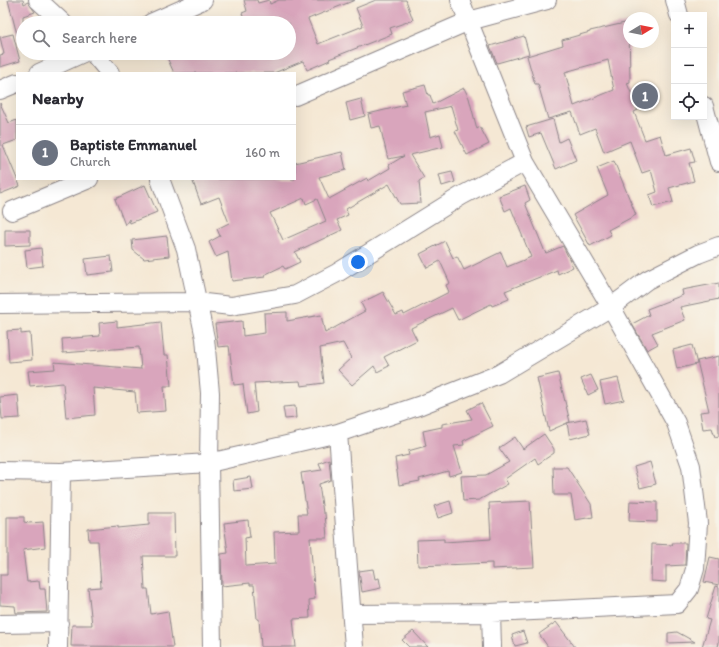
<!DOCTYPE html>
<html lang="en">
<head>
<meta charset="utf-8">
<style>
  body { margin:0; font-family:Itim,sans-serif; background:#f7f7f7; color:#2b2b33 }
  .controls { position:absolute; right:12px; top:12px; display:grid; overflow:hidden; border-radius:0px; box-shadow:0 4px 16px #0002 }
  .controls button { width:36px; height:36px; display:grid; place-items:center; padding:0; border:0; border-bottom:1px solid #e1e1e2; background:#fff; color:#2b2b33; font:20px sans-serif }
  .compass { position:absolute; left:623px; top:12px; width:36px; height:36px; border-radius:50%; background:#fff; box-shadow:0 4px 16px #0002; rotate:80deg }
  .you { position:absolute; left:358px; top:262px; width:14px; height:14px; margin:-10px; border:3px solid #fff; border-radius:50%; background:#1a73e8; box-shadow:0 0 0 6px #1a73e833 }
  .badge { display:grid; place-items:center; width:26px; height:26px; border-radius:50%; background:#0f766e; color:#fff; font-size:13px; font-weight:700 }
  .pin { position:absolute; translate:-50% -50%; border:2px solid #fff; box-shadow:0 1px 4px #0006 }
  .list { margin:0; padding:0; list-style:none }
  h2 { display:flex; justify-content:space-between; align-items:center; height:52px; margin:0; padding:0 16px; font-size:17px }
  h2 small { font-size:13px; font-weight:400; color:#7c7c81 }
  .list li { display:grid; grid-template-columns:26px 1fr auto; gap:12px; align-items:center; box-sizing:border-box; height:56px; padding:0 16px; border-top:1px solid #e1e1e2 }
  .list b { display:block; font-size:15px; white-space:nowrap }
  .list p { margin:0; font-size:13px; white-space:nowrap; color:#7c7c81 }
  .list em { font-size:13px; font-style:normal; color:#7c7c81 }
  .icon { flex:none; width:22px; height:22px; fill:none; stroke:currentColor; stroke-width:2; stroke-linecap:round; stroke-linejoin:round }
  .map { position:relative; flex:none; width:719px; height:647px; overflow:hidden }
  .search { position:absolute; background:#fff; box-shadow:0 4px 16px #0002; left:16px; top:16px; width:280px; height:44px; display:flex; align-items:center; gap:10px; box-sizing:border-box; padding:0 14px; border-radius:22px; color:#7c7c81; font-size:15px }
  .panel { position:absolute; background:#fff; box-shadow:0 4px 16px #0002; left:16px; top:72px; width:280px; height:108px; border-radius:0px }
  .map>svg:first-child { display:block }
  .building { fill:#d9a5bc; fill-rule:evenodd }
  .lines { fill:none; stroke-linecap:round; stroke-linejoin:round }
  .minor-casing { stroke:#8c8588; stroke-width:20 }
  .minor { stroke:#fff; stroke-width:18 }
</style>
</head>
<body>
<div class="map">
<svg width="719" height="647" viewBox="0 0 719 647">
  <rect width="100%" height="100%" fill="#f7f3e8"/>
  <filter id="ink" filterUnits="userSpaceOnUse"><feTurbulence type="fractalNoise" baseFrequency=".025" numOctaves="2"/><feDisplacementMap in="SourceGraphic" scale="8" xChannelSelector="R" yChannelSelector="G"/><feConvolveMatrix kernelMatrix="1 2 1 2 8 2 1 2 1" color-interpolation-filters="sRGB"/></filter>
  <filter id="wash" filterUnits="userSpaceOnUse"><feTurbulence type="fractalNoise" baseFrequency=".012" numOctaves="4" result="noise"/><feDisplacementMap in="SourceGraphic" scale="16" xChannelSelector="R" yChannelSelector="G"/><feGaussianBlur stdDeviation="0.9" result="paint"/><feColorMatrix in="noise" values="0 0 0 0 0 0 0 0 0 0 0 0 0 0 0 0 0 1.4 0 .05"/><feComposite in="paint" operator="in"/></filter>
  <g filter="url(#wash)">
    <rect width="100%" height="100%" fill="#f5e8d4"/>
    <g id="blocks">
      <path class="building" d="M8,0H23L24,4L28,2L35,12L23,16V41L19,42Z
        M244,0H257L258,3L269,0L270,4L279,0H355L308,19L318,44L363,26L356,8L376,0H406L413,20L390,28L392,34L329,59L330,60L307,70L303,61L274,73H174L165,53H289V23H245L242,13L247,11Z
        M629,22L630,82L627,83L638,110L634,112L645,140L660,135L666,155L691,148L695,162L689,163L694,181L669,188L673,202L653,207L649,195L657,192L651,170L642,173L630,141L604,152L595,128L580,134L572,112L548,119L538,84H535L527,56L563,45L562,40L590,32V31ZM608,60L614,90L574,106L565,72Z
        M13,34L20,61L0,67V55L4,54L0,37Z
        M524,36L529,54L497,63L490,46Z
        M425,85L428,95H430L433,104L464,88L469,98L477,129L480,127L489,144L467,155L455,131L458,130L451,106L425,112L430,137L440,134L443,147L410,155L424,178L419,181L421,203L400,204L389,184L346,209L348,215L337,220L342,230L295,252L300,262L285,269L283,266L264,275L265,277L232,281L228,252L216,257L209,242L220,236L217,229L229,223L219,197L201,204L192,179H295V163L342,152L346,170L319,177L329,199L367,178L368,181L390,168L389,165L404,156L388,159L380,126L371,128L368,114L406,105L402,91ZM304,198L306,204L317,199L326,221L283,240L270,213Z
        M361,99L365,116L350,120L346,103Z
        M0,103L9,123L17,120V140L3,145L20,186L0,194Z
        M553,119L559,142L567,138L576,160L556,169L541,133L529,137L526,127Z
        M614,161L636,215L608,230L611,235L590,246L573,215L608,195L597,168Z
        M452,172L455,182L442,186L439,175Z
        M145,185L157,212L130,223L129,219L125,225L115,199Z
        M525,186L530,200L525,203L545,252L546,253L563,246L573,267L558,274L557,270L505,291L509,299L492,306L491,304L458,320L452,308L411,328L417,340L384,357L389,366L377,372L374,366L352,385L338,370L351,358L343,343L320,348L324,383L301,386L300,381L254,383L257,412L247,414L243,384L234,385L229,346L218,347L215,324L242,321L243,336L265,333L264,313L287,312V321L321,315L325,333L365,311L361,303L383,292L396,315L403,312L404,315L449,292L446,285L450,283L440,261L427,268L420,254L445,241L453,258L457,256L464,270L501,252L507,267L531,257L511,208L505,211L499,196Z
        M5,230H30V245L5,246Z
        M167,236L169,256L144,259L133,250L132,240Z
        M41,248L43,266L27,268L25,250Z
        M111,256L113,272L87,275L85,259Z
        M719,283V299L680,307L685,320L652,333L658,344L647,350L632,324L649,315L647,309L683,295L682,290Z
        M117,321V327L161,322L164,355H168L171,386H164L166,411L137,413L135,392L93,388L95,415L66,418L63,383L30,386L28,371L55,369L54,362L141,369L139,347L63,353L62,339L100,336L99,323Z
        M21,330V334L30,333L32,360L9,362L7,331Z
        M692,345L697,364L677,369L673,350Z
        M719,356V436L715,437L712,428L703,429L700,412L709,411L697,361Z
        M558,373L570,422L567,423L586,419L590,434L570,439L567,423L549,431L537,378Z
        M591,375L598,390L588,395L581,379Z
        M618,378L624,400L605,404L600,382Z
        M18,395L20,418L2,419L0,397Z
        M481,403L493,426L463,441L464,445L454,446L462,472L449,476L448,471L419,479L420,481L399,485L395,458L409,455L408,451L426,446L423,431L442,427V424L472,419L467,410Z
        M295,406L296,418L285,419L283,407Z
        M544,434L554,449V453L538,464L535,458L505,479L508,484L479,500L463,501L461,476L486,475L509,462L499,448L515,437L523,449Z
        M329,459L331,480L319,484L323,513H325L327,538H310L315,599L309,600L310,618L293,619L296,647H261L259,619H257L254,585H250V583L222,586L221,554L228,553L224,523L248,520L250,537L245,538L246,566L275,564L274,532L299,531L298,514H307L301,473L322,470L319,463Z
        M650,462L656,484L640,488L634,467Z
        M553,467H567L591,504L593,517L575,520L571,495H554Z
        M251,477L253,489L234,491L233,480Z
        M450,501L453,513L438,518L434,506Z
        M530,501L534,567L492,569V563L418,566L417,540L444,539V542L491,539L489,503Z
        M630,501L657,502V522L629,521Z
        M149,513H174L175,556H143L145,589H148L151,614L168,611L173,647L71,646L72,625H92L88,588L101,587L98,541H89L88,529L118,526V528L149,525Z
        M7,517H24V522L29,523L43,522L45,547L23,550L27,582L39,581L40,589H45L47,612L16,613L15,606L0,605V575H7Z
        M672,543H686L685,565L666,566V582L651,581L652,544L673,545Z
        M710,557L719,559V585L704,582Z
        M373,569L375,579L379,578L381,588L362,592L359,571Z
        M716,586L719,587V642L718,647H702L710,620L706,619Z
        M556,622L575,647H548L539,634Z
        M413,631L428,647H409L402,640Z
        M523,631L527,643L515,646L512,635Z
        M677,632L695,642L668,643V633Z"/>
    </g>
  </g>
  <g filter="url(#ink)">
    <use href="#blocks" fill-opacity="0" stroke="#8c8588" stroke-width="1"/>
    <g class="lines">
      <g class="minor-casing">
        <path id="minor" d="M38,0L63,23
          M675,0L679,15
          M151,23L203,0
          M93,53L110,73
          M39,73L83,53
          M0,90L17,83
          M295,96L469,21L547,0
          M704,106L719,162
          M160,179L186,249L205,338L210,393L209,463L212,647
          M12,211L89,179
          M0,304L196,302L231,306L295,295L337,273L461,196L525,162
          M338,433L354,647
          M0,471L61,472L209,463L338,433L421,405L499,374L611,307L647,280L698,254L719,246
          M491,613L492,647
          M352,614L491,613L677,604L689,589L695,569L698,523L691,466L676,423L611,307L525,162L460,0
          M0,624L59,623
          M58,647L61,472"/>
      </g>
      <use href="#minor" class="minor"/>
    </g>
  </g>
</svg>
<div class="controls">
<button>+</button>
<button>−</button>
<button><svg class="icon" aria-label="locate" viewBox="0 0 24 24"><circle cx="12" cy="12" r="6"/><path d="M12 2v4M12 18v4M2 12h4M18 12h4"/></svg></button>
</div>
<svg class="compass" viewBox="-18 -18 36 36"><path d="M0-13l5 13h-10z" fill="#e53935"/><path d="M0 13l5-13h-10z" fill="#7c7c81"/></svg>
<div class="you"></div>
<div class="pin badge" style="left:645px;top:96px;background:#6b7280">1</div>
<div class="search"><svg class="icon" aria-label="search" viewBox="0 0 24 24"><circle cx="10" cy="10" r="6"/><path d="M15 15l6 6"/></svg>Search here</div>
<section class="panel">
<h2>Nearby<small></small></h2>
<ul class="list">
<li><span class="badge" style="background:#6b7280">1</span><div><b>Baptiste Emmanuel</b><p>Church</p></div><em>160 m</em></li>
</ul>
</section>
</div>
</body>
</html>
